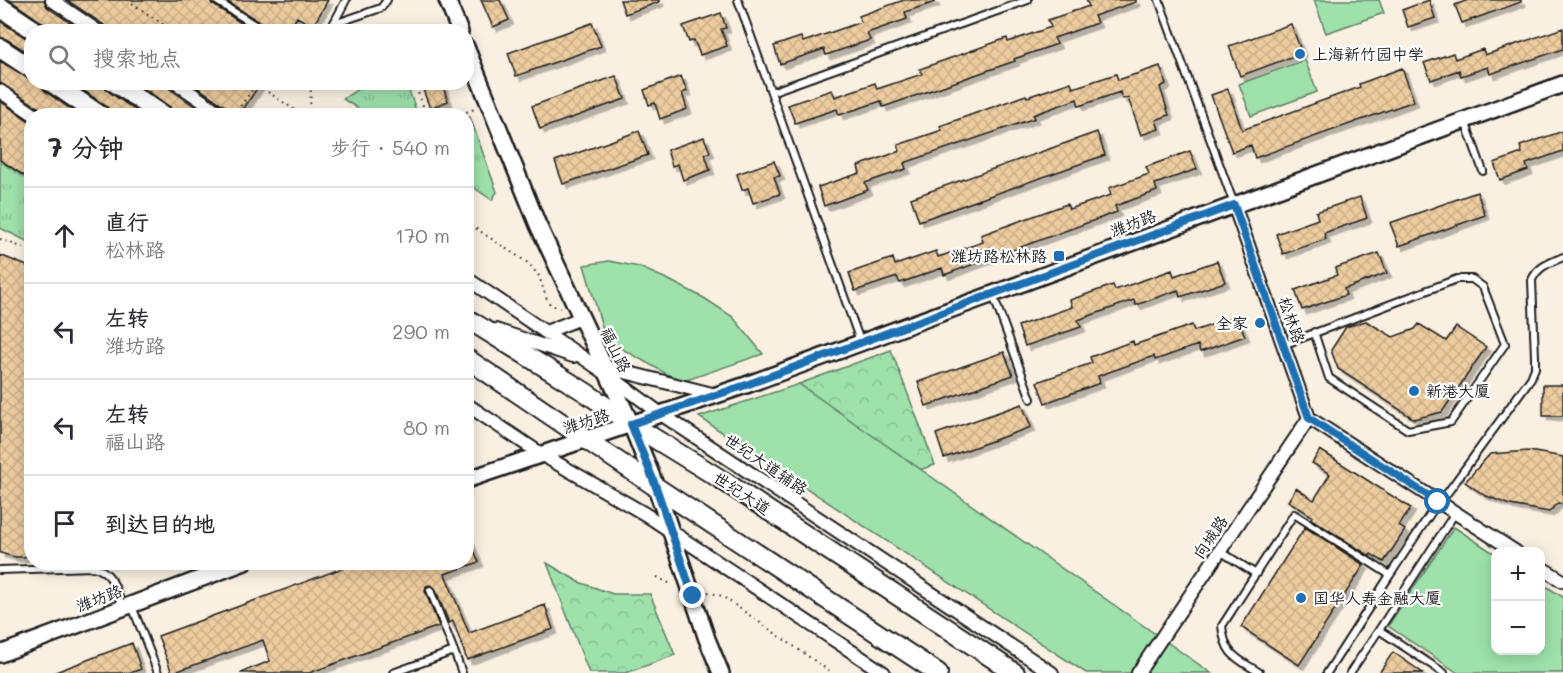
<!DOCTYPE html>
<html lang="zh">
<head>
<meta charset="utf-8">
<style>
  body { margin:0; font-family:Mali,"LXGW WenKai TC",sans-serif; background:#f7f7f7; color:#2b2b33 }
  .controls { position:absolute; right:18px; bottom:18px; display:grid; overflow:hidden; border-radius:12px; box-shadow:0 3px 15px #0003 }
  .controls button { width:54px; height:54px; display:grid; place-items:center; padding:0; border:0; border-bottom:2px solid #e1e1e2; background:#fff; color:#2b2b33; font:30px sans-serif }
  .stop { position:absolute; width:18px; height:18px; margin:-14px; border:4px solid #1f6fb2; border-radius:50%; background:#fff }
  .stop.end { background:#1f6fb2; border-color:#fff; box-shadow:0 2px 6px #0008 }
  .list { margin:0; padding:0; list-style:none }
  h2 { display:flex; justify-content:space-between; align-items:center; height:78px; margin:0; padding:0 24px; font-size:26px }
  h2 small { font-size:20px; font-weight:400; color:#7c7c81 }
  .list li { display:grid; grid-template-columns:39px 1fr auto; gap:18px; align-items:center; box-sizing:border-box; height:96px; padding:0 24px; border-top:2px solid #e1e1e2 }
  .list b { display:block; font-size:22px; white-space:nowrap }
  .list p { margin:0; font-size:20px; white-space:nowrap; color:#7c7c81 }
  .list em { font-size:20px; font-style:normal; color:#7c7c81 }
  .icon { flex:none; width:33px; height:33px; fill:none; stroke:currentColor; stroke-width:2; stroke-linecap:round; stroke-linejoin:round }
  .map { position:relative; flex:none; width:1563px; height:673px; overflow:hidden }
  .search { position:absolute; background:#fff; box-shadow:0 3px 15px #0003; left:24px; top:24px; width:450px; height:66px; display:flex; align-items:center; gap:15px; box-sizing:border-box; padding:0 21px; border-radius:24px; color:#7c7c81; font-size:22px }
  .panel { position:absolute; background:#fff; box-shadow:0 3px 15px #0003; left:24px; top:108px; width:450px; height:462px; border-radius:24px }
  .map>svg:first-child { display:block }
  .grass { fill:url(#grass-tufts); stroke:#5d7e64; stroke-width:1.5 }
  .forest { fill:url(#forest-crowns); stroke:#5d7e64; stroke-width:1.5 }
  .green { fill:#9ee1ab; stroke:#5d7e64; stroke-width:1.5 }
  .building { fill:url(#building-cross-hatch); stroke:#1c1c1c; stroke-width:1.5; filter:url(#shadow) }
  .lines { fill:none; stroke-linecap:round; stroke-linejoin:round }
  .service-casing { stroke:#1c1c1c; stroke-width:10 }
  .minor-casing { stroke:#1c1c1c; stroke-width:16 }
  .tertiary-casing { stroke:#1c1c1c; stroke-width:20 }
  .primary-casing { stroke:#1c1c1c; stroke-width:22 }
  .path { stroke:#1c1c1c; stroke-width:2; stroke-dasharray:1.5 4.5; stroke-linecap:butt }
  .service { stroke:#fff; stroke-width:6 }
  .minor { stroke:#fff; stroke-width:12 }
  .tertiary { stroke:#fff; stroke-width:15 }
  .primary { stroke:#fff; stroke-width:18 }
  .route { stroke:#1f6fb2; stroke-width:8 }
  .poi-dot { fill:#1f6fb2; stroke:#fff; stroke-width:2 }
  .labels { text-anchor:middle; stroke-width:4.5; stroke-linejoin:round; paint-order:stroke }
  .poi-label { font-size:16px; fill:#1c1c1c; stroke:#fff; text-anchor:start }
  .street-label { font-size:16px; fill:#1c1c1c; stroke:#fff }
</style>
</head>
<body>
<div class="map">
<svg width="1563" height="673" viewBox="0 0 1563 673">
  <defs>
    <pattern id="grass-tufts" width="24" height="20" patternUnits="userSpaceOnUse" patternTransform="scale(1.5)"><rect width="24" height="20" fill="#9ee1ab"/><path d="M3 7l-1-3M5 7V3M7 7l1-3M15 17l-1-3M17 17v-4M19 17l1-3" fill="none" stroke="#88c093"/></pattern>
    <pattern id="forest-crowns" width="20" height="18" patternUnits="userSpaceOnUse" patternTransform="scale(1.5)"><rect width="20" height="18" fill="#9ee1ab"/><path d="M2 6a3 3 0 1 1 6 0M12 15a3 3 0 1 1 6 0" fill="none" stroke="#88c093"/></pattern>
    <pattern id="building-cross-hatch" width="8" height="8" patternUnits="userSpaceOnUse" patternTransform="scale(1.5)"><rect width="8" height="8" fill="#edcc9f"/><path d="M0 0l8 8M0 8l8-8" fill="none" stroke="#cbaf88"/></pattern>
    <filter id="shadow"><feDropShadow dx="4.5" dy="4.5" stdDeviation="0" flood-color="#0004"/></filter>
  </defs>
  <rect width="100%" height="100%" fill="#faf0e2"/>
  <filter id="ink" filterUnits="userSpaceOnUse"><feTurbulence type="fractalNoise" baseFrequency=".0167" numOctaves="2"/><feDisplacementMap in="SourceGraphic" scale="12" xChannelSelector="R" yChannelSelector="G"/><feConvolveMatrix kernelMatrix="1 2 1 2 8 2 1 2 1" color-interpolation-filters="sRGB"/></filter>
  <g filter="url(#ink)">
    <path class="grass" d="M367,83H406L418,115H368L343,99Z
      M470,117L497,192L492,200L467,183L466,118Z
      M0,119L31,140V243L0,228Z"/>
    <path class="forest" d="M891,350L935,465L919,470L799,384Z
      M547,563L579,582L613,594H650L675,655L626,673H589Z"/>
    <path class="green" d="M1314,0H1379L1384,13L1326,33Z
      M1305,60L1317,92L1251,116L1239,84Z
      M609,261L639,267L669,280L704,298L733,317L763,354L681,382L606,340L584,265Z
      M799,384L1211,673H1086L699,417Z
      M1454,527L1495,554L1496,650H1540L1541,583L1563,597V673H1458L1388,626Z"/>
    <path class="building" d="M10,0H44L47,7L84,32H48L43,23Z
      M67,0H210L212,4L255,32H107L104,25Z
      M225,0H328L313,26L297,17L288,32H271L269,28Z
      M481,0H500L509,20L493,27Z
      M620,0H659V2L625,14Z
      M904,0H934L935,2L905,12L907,19L867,33L870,40L826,55L824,49L780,64L774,46L801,37L803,42L861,22L859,16Z
      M1086,0H1136V2L1094,16L1097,23L1054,38L1057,44L1014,59L1015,61L883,107L881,101L839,115L837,109L795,123L788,105L832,90L835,97L875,83L877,89L922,74L920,69L1007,38L1008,42L1051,27L1048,20L1089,6Z
      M1429,0L1435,18L1408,27L1402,10Z
      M1468,0H1521V2L1462,23L1455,5Z
      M721,13L726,28L721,29L727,46L700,55L694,40L689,42L683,26Z
      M0,21L32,42V55L6,39L0,37Z
      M592,23L601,46L516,76L508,53Z
      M1291,24L1302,53L1240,76L1229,46Z
      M1563,28V49L1490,74L1488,67L1461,76L1459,70L1431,80L1424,63L1453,53L1455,59L1483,49L1485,55Z
      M0,61L32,80V82H40L45,91L80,116H44L41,109L0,83Z
      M1160,66L1166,84L1160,87L1169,115L1156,120L1159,129L1141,135L1128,98L1122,99L1120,92L1079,106L1077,99L1033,115L1035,118L904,163L906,169L865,183L868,190L824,206L818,187L860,173L858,166L900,151L898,145L942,130L940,126L1026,95L1027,97L1071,82L1073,88L1116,74L1118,80Z
      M1402,68L1414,101L1255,158L1251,145L1232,152L1211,95L1228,89L1242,130L1360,87L1359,84Z
      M616,76L625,99L540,129L532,106Z
      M681,76L687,91L682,93L687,109L660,119L655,103L649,105L644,90Z
      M72,82H103L108,91L143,116H112L107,107Z
      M135,82H167L170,89L209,116H175L170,107Z
      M190,82H261L239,116H232L229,109Z
      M420,82H441L448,101L430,108Z
      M0,101L32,123V181L0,160Z
      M639,131L648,155L563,184L555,161Z
      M1563,131V151L1526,164L1528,170L1500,180L1494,163L1522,153L1520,146Z
      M1097,132L1105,155L919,221L911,198Z
      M704,137L710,152L705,154L710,170L683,180L678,164L672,166L667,150Z
      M1190,151L1197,169L1155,184L1157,191L1115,206L1117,212L944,275L942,268L900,283L897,277L855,291L849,273L893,258L895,265L936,251L938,257L983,242L981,235L1067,204L1069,209L1111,195L1109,188L1149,174L1146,167Z
      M774,161L780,176L774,177L780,194L753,203L748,188L742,190L737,174Z
      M1477,192L1485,215L1399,246L1390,223Z
      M1360,197L1367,218L1324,233L1326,239L1283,254L1276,234L1318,219L1316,212Z
      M1379,253L1387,273L1344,289L1346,295L1302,310L1295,290L1337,275L1335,268Z
      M0,255L32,268V554L24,557H15L0,553Z
      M1217,261L1225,282L1180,297L1178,290L1136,305L1134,300L1078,320L1081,327L1025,346L1018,326L1072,307L1070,300L1113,285L1115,290L1172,270L1174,276Z
      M1237,316L1245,336L1200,352L1198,345L1155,360L1154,356L1098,376L1100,383L1045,403L1037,382L1092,363L1090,357L1133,341L1134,345L1192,325L1194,331Z
      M1366,321L1393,337L1415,329L1419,324L1446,341L1456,327L1486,347L1442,412L1414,419L1338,369L1331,350L1346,327Z
      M1004,352L1013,375L926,406L918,382Z
      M1543,385H1563V416H1543Z
      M1022,404L1031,427L944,458L936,434Z
      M1320,450L1411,508L1399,526L1405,530L1384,562L1371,554L1370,556L1311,519L1312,516L1288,501L1296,488L1314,500L1330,474L1312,463Z
      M1529,451L1563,457V505L1558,503L1549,512L1510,505L1484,495L1465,482L1490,454Z
      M1305,527L1364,565L1299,665L1241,627Z
      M466,531L479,562L445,574L469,633L545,605L553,629L467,660L453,621L449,623L435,588L430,585L426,586L425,591L439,626L309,673H240L270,661L263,640L172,673L158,636L359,562H466Z
      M132,643L141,669L130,673H53Z
      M1393,652L1423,673H1379Z"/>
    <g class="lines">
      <g class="service-casing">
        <path id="service" d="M215,0L266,32
          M738,0L860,341
          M1159,0L1234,204
          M334,24L381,8L387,0
          M329,32L346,0
          M771,92L1028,0
          M1465,121L1483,171
          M993,295L1031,399
          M1283,345L1457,279H1472L1483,287L1505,344L1451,422L1408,430L1329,378L1314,332
          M1440,503L1531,378L1535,368V357L1532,280C1538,266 1550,263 1563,257
          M1220,551L1256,574
          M0,570L93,567C114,572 115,589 123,608
          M1390,575L1438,502
          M430,590L454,651
          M132,606L158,673
          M393,673L454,651L462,673
          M1260,673C1237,658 1225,656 1222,626L1294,514L1390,575L1327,673
          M1350,673L1379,630
          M1444,673L1379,630L1455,513"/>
      </g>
      <g class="minor-casing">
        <path id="minor" d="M52,0L99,32
          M175,82L224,116
          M0,91L36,116
          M1234,205L1309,418L1516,552
          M466,278L607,374L661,414L1052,673
          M496,330L573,356
          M546,332L581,318
          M601,366L716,395
          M466,404L541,454L645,514L884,673
          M1540,567L1563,581
          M1138,673L1309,418"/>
      </g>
      <g class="tertiary-casing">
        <path id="tertiary" d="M447,0L460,32
          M466,47L538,225L631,424L656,487L707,639L721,673
          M466,480L746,385L1563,84
          M0,654L245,562"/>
      </g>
      <g class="primary-casing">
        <path id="primary" d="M0,7L37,32
          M0,48L32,69
          M51,82L101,116
          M114,82L164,116
          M466,318L585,392L631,424L722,480L1015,673
          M466,358L656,487L938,673"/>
      </g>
      <path class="path" d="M127,0L175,32
        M253,82L304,116
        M414,82L427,116
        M237,111L258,82
        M310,116L311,82
        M455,116L475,109
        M466,222L528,263L539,276L547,300L551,305L560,308
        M0,239L32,251
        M113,567L129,562
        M657,577L673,585
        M708,592L722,596L832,673"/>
      <use href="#service" class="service"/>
      <use href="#minor" class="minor"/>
      <use href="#tertiary" class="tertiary"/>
      <use href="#primary" class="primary"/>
    </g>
  </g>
  <g class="lines" filter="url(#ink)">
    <path class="route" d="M693,596L656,487L631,424L746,385L1234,205L1309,418L1438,502"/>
  </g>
  <g class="poi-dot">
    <circle cx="1300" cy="54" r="6"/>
    <rect x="1053" y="250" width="12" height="12" rx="3"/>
    <circle cx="1260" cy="323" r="6"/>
    <circle cx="1414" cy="391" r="6"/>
    <circle cx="1301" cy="598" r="6"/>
  </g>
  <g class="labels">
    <g class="poi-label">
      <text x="1312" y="60">上海新竹园中学</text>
      <text x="1047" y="262" text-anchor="end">潍坊路松林路</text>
      <text x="1248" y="329" text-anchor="end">全家</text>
      <text x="1426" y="397">新港大厦</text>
      <text x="1313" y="604">国华人寿金融大厦</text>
    </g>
    <g class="street-label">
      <text transform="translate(1133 223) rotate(-21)" y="6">潍坊路</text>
      <text transform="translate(1292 320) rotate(71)" y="6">松林路</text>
      <text transform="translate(616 350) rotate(64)" y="6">福山路</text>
      <text transform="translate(586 421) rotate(-18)" y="6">潍坊路</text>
      <text transform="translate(766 464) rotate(34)" y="6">世纪大道辅路</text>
      <text transform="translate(742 493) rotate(33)" y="6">世纪大道</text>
      <text transform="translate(1210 537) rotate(-56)" y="6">向城路</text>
      <text transform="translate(99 598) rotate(-21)" y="6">潍坊路</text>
    </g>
  </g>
</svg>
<div class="controls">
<button>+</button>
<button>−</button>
</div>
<div class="stop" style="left:1438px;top:502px"></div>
<div class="stop end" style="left:693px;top:596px"></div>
<div class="search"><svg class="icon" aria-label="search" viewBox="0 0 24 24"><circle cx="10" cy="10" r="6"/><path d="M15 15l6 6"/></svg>搜索地点</div>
<section class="panel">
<h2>7 分钟<small>步行 · 540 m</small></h2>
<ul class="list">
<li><svg class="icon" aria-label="ahead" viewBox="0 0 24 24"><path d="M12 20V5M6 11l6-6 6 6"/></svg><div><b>直行</b><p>松林路</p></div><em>170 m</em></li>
<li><svg class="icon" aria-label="left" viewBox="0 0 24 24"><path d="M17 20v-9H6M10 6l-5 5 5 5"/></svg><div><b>左转</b><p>潍坊路</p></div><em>290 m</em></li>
<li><svg class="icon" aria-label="left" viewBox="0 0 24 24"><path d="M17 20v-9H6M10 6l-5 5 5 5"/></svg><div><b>左转</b><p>福山路</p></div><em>80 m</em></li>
<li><svg class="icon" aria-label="arrive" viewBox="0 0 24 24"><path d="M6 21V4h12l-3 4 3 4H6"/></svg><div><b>到达目的地</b></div></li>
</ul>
</section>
</div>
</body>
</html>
